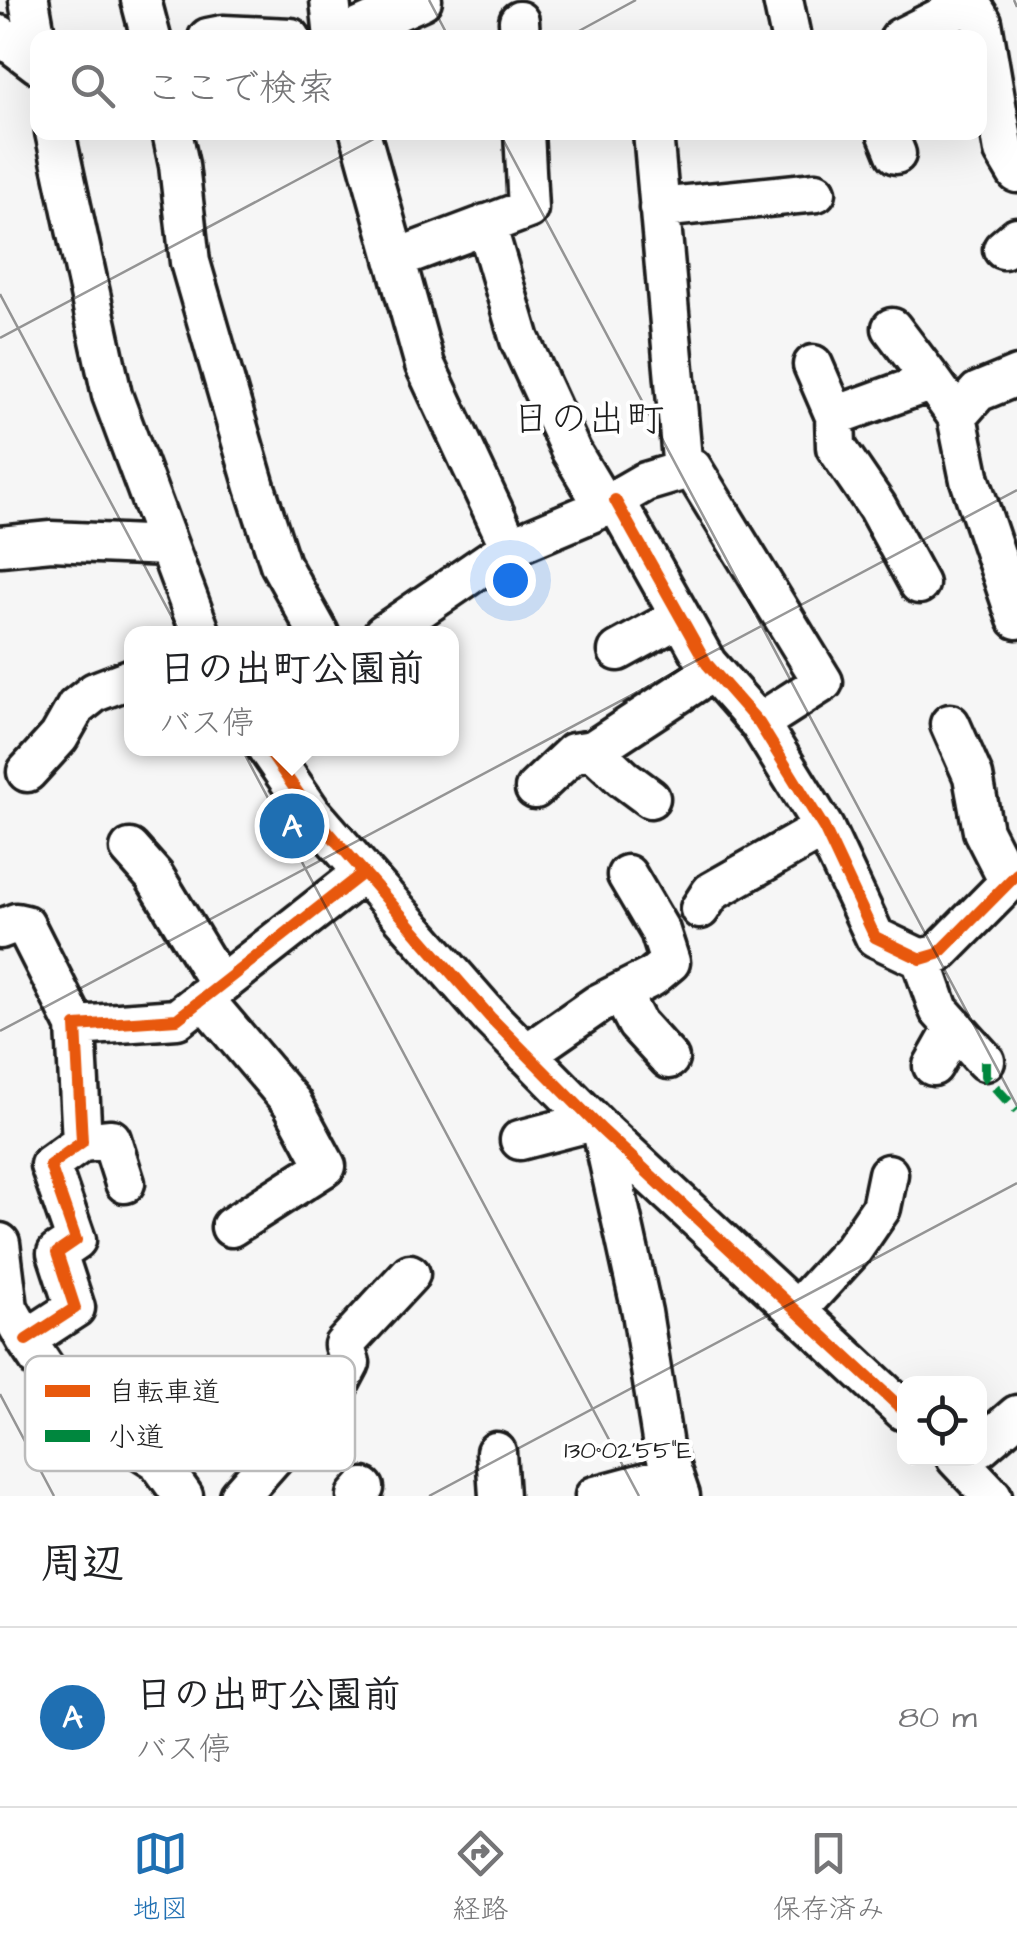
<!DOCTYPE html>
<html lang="ja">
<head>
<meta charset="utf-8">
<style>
  body { margin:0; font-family:"Architects Daughter","Klee One",sans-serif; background:#f6f6f6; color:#202124 }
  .controls { position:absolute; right:30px; bottom:30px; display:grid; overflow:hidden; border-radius:20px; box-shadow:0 10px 40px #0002 }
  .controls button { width:90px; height:90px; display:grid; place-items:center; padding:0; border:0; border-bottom:2px solid #e0e0e0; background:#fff; color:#202124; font:50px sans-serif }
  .you { position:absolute; left:510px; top:580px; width:35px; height:35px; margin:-25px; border:8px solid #fff; border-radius:50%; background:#1a73e8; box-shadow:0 0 0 15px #1a73e833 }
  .badge { display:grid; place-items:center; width:65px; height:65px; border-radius:50%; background:#1f6fb2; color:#fff; font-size:32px; font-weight:700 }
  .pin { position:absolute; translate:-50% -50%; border:5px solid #fff; box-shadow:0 2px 10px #0006 }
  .popup { position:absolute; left:124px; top:626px; width:335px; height:130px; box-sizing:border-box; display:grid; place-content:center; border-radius:20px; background:#fff; filter:drop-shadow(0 2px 8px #0005); font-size:32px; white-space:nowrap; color:#757577 }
  .popup b { font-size:38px; color:#202124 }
  .popup::after { content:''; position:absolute; left:50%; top:100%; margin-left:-20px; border:20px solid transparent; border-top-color:#fff }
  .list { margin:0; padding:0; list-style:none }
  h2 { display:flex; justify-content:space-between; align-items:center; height:130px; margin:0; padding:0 40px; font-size:42px }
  h2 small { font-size:32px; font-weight:400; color:#757577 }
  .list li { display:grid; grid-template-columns:65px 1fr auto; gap:30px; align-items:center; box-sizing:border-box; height:180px; padding:0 40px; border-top:2px solid #e0e0e0 }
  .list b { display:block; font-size:38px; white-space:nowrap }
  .list p { margin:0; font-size:32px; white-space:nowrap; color:#757577 }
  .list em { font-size:32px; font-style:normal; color:#757577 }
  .icon { flex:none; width:55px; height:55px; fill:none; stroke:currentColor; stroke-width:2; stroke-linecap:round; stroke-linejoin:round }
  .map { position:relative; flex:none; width:1017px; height:1496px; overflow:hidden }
  .search { position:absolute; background:#fff; box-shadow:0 10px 40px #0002; left:30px; right:30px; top:30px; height:110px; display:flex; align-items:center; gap:25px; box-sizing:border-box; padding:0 35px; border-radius:20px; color:#757577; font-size:38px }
  .sheet { height:310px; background:#fff }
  nav { display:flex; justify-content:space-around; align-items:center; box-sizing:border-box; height:140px; border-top:2px solid #e0e0e0; background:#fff; font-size:28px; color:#757577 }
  nav a { display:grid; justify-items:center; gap:5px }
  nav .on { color:#1f6fb2 }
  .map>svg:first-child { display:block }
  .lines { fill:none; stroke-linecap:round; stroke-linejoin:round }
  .minor-casing { stroke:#1c1c1c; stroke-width:45 }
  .minor { stroke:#fff; stroke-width:38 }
  .quiet { stroke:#00873e; stroke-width:10; stroke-dasharray:20 10; stroke-linecap:butt }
  .cycleway-casing { stroke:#fff; stroke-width:19 }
  .cycleway { stroke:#e8590c; stroke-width:12 }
  .ticks { fill:none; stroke:#1c1c1c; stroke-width:2.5; stroke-opacity:0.45 }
  .labels { text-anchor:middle; stroke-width:8; stroke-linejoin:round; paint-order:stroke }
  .quarter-label { font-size:38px; fill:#1c1c1c; stroke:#fff }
  .key { fill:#fff; stroke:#bbb; stroke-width:2.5 }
  .key-label { font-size:28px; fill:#1c1c1c }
  .ticks-label { font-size:25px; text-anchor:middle; fill:#1c1c1c; stroke:#fff; stroke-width:8; stroke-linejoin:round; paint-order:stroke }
</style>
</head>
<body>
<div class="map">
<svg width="1017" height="1496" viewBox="0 0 1017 1496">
  <rect width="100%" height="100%" fill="#f6f6f6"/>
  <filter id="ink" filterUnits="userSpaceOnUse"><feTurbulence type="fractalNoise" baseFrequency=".01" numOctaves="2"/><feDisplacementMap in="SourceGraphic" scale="20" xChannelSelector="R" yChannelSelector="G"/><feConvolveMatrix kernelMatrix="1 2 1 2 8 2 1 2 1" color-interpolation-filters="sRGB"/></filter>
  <g filter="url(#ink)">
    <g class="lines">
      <g class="minor-casing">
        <path id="minor" d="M29,0L38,51
          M141,0L151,38
          M330,0L334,38
          M783,0L791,38
          M968,0L982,22L1004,151L1017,173
          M519,21L520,38
          M0,35L38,64
          M208,38L223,35L291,38
          M337,38L422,0
          M900,38L970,3
          M55,132L112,395L201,634
          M172,132L179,165L190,262L255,487L280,564L319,634
          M360,132L425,365L510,547
          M653,132L683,471
          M887,132L896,154
          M659,208L816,192
          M486,224L520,340L571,451L604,506
          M1003,249L1017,237
          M395,259L528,209L524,132
          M892,328L932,381
          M813,365L835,416L932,381L957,416
          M1017,376L978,392L957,416L970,480L1017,619
          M835,416L836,447L877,507L919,584
          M615,500L707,664L759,723L824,828L875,937L921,959L938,954L1017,874
          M0,546L51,541L168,546
          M383,634L510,547L593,512L645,482L692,468L823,682L759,723
          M618,651L680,617
          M950,724L973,776L983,831L1009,882
          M267,748L311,812L490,1017L602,1130L904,1411
          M593,750L623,778L650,798
          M27,772L59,737L76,707L95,692L132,678
          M535,789L573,753L593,750L713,671
          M130,849L154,876L220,985
          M700,909L711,892L824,828
          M0,929L16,923L25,925L76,1026
          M921,959L939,1010L985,1061
          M621,993L637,1024L669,1059
          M203,998L292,1103L326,1166L231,1227
          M526,1054L598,1004L652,977L670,962L660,931L627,875
          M933,1066L955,1027
          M602,1130L642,1312L663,1446L680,1496
          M520,1140L593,1121
          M82,1142L111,1139L125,1183
          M0,1243L8,1308L26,1340L67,1402L157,1460L183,1496
          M796,1311L853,1249L881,1208L888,1174
          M26,1340L75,1308L57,1253L76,1240L50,1165L82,1142L76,1026L177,1019L363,873
          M980,1447L1017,1415
          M496,1452L499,1496
          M956,1458L992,1496
          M239,1496L340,1382L350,1363L344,1345L410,1274
          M357,1496L364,1488
          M595,1496L673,1475"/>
      </g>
      <use href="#minor" class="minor"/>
      <path class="quiet" d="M985,1061V1076L1017,1111"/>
      <g class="cycleway-casing">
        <path id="cycleway" d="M615,500L707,664L759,723L824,828L875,937L921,959L938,954L1017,874
          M267,748L311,812L490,1017L602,1130L904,1411
          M26,1340L75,1308L57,1253L76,1240L50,1165L82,1142L76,1026L177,1019L363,873"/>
      </g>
      <use href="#cycleway" class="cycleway"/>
    </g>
  </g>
  <path class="ticks" d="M429,0L449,38M1014,0L1017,7M566,38L636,0M499,132L1017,1106M0,294L639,1496M0,338L387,132M0,1031L1017,490M0,1394L54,1496M429,1496L1017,1183"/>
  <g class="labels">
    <g class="quarter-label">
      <text x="588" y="431">日の出町</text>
    </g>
  </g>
  <rect x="25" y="1356" width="330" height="115" rx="15" class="key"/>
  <rect x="45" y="1385" width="45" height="12" fill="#e8590c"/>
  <rect x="45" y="1430" width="45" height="12" fill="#00873e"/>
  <g class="key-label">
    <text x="108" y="1401">自転車道</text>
    <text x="108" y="1446">小道</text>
  </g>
  <g class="ticks-label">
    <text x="628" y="1458">130°02'55"E</text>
  </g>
</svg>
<div class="controls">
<button><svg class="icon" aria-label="locate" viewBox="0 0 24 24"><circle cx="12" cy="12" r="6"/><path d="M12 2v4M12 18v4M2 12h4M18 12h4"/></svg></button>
</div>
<div class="you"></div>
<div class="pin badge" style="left:292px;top:826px">A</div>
<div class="popup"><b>日の出町公園前</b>バス停</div>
<div class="search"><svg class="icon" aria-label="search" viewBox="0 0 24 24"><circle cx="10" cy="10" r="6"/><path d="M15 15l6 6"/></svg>ここで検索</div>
</div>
<section class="sheet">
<h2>周辺<small></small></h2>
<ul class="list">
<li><span class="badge">A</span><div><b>日の出町公園前</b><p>バス停</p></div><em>80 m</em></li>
</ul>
</section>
<nav>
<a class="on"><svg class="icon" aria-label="map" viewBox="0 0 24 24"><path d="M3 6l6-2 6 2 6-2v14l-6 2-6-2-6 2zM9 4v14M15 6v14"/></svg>地図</a>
<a><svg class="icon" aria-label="directions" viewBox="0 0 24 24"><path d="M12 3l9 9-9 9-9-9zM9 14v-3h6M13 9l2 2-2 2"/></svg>経路</a>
<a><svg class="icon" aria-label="saved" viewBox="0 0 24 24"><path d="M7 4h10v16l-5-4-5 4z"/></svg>保存済み</a>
</nav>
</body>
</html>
